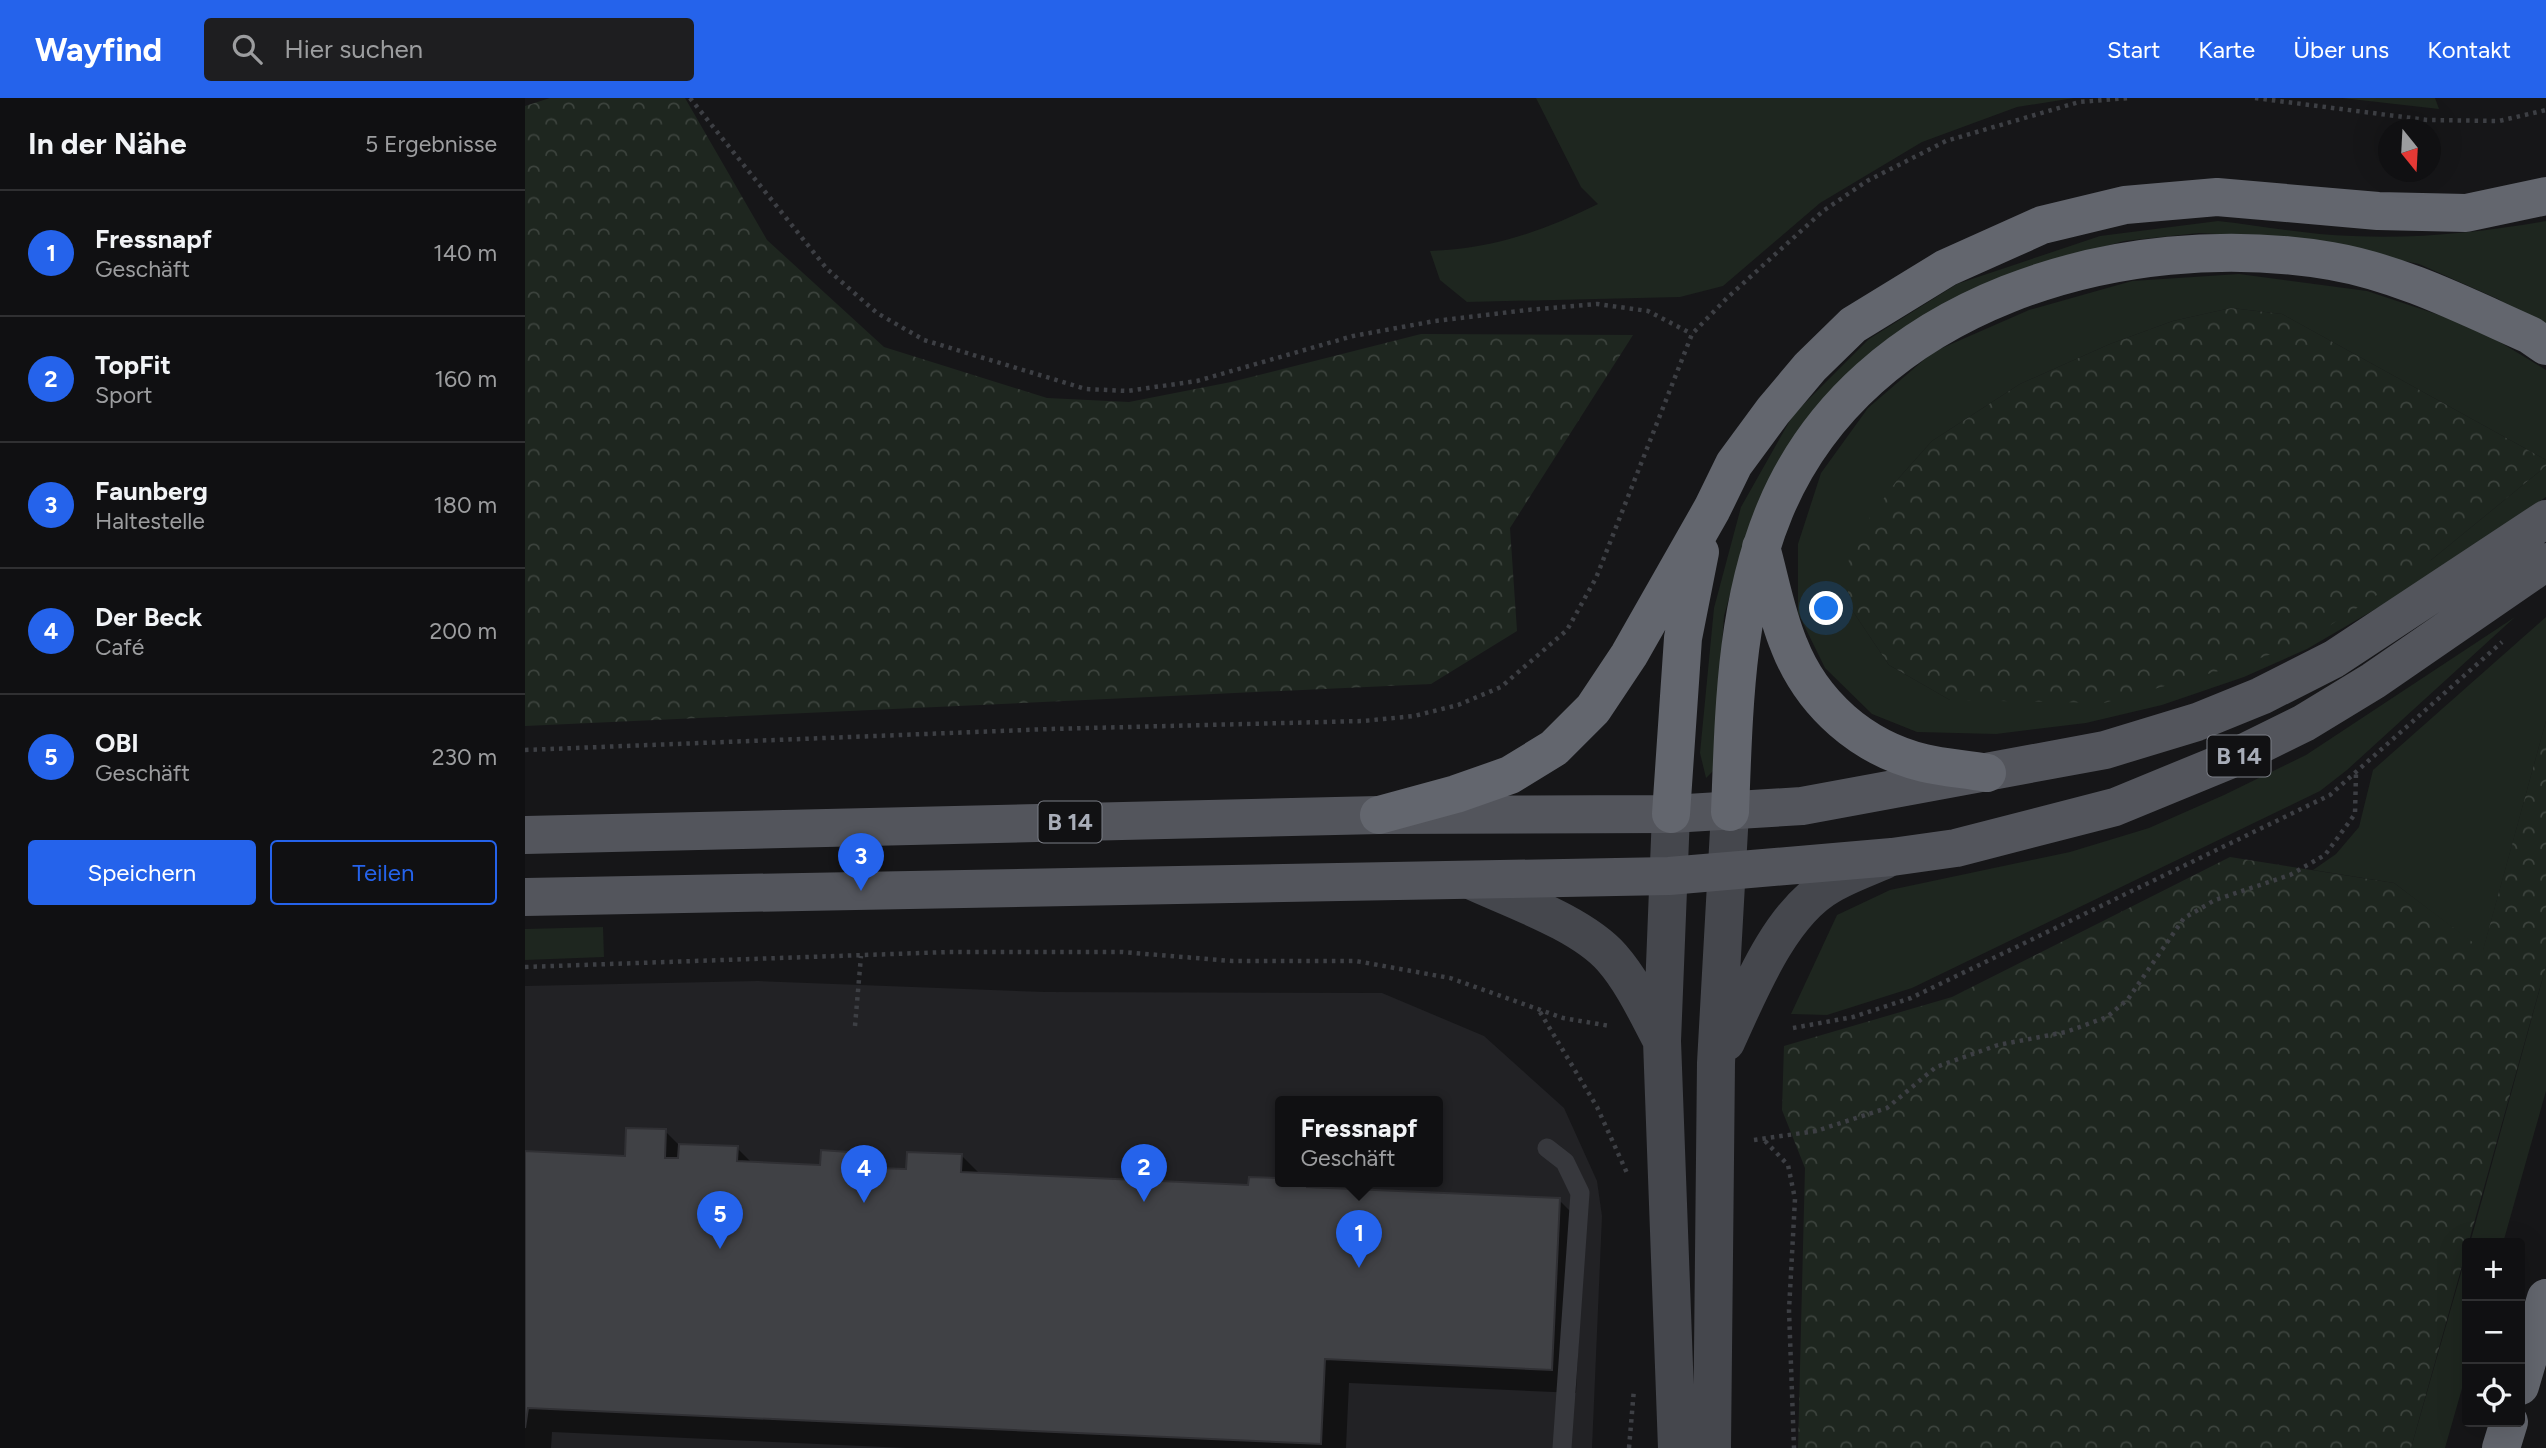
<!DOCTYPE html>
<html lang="de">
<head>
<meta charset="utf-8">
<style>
  body { margin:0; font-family:Figtree,sans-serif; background:#1e1e20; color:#f1f3f6 }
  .controls { position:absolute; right:21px; bottom:21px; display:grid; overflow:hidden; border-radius:7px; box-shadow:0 7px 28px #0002 }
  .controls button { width:63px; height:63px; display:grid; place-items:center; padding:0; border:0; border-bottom:2px solid #303032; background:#101012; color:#f1f3f6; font:35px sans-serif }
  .compass { position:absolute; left:1853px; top:21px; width:63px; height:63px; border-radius:50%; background:#101012; box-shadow:0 7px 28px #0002; rotate:162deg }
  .you { position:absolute; left:1302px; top:511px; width:24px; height:24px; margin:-18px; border:5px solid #fff; border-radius:50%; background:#1a73e8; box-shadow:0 0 0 10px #1a73e833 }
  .badge { display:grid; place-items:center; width:46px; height:46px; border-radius:50%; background:#2563eb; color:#fff; font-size:23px; font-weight:700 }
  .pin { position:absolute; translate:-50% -58px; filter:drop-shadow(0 2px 4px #0008) }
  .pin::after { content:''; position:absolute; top:37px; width:24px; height:21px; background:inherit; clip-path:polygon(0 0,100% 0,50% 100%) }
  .popup { position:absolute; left:750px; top:998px; width:168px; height:91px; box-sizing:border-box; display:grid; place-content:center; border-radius:7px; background:#101012; filter:drop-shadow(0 2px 5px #0005); font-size:23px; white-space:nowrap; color:#9c9d9f }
  .popup b { font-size:26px; color:#f1f3f6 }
  .popup::after { content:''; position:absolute; left:50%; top:100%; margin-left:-14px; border:14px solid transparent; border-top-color:#101012 }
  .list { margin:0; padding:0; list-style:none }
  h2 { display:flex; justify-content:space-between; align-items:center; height:91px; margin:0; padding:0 28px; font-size:30px }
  h2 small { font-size:23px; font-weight:400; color:#9c9d9f }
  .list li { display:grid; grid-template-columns:46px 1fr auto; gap:21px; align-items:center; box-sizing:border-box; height:126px; padding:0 28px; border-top:2px solid #303032 }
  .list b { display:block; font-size:26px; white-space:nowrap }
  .list p { margin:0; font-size:23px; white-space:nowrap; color:#9c9d9f }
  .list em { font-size:23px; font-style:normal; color:#9c9d9f }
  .actions { display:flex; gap:14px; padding:21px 28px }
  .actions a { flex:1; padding:16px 0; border:2px solid #2563eb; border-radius:7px; text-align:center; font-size:24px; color:#2563eb }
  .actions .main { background:#2563eb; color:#fff }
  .icon { flex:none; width:38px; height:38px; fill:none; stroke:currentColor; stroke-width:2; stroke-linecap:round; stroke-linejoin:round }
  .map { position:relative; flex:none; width:2021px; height:1350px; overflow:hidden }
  header { display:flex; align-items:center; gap:42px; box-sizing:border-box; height:98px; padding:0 35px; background:#2563eb; color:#fff }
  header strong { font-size:33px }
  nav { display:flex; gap:38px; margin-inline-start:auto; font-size:24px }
  .search { width:490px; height:63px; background:#1e1e20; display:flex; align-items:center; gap:18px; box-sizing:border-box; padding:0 24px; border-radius:7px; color:#9c9d9f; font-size:26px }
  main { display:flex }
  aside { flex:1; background:#101012 }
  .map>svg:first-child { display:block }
  .built { fill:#222225; fill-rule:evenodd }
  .grass { fill:#1e261f }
  .forest { fill:url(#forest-crowns) }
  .shadow { fill:#0007 }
  .building { fill:#404145; stroke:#303034; stroke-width:2 }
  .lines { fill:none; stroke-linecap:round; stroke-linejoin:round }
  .path { stroke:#3d3f44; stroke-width:4.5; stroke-dasharray:3.5 5; stroke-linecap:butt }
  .lane { stroke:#37383d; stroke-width:19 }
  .secondary { stroke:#45474d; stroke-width:38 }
  .primary { stroke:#53555c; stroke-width:38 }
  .highway { stroke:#63666e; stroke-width:38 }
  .labels { text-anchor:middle; stroke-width:7; stroke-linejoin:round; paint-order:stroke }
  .shield { fill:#111113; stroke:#7b7e86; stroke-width:2 }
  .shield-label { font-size:24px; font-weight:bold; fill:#a8adb8 }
</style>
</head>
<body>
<header>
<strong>Wayfind</strong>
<div class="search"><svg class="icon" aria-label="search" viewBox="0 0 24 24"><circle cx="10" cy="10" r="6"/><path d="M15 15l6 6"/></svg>Hier suchen</div>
<nav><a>Start</a><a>Karte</a><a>Über uns</a><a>Kontakt</a></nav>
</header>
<main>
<aside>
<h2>In der Nähe<small>5 Ergebnisse</small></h2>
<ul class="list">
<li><span class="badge">1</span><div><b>Fressnapf</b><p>Geschäft</p></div><em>140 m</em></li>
<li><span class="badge">2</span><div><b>TopFit</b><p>Sport</p></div><em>160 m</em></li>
<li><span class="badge">3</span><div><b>Faunberg</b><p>Haltestelle</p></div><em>180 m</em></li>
<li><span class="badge">4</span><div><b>Der Beck</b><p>Café</p></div><em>200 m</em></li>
<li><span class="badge">5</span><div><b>OBI</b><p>Geschäft</p></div><em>230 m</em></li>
</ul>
<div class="actions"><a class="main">Speichern</a><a>Teilen</a></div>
</aside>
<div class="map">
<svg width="2021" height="1350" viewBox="0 0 2021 1350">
  <defs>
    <pattern id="forest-crowns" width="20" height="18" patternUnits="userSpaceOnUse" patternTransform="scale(1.75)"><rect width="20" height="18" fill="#1e261f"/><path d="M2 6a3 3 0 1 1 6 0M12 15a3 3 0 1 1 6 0" fill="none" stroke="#3c433d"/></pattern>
  </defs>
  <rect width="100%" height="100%" fill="#161618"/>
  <path class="built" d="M233,883L520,894L857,895L959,938L1039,1010L1072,1083L1077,1118L1067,1350H0V888ZM755,1004H913V1084H755Z"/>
  <path class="grass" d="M1011,0H1549L1492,9L1397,44L1295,105L1198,188L1155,199L942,204L915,182L905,153C966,151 1019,133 1073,106L1056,89Z
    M1817,0H1910L1914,11Z
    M1693,123C1738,128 1783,137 1828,138C1893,141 1957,134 2021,123V231L1973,201L1894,166L1801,147L1742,139L1674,135L1599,143L1518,166L1447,193L1335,263L1271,336L1225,425L1199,518L1189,672L1181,680L1175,655L1189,510L1216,409L1268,317L1344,241L1432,186L1575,138Z
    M1714,176L1842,193L1950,229L2021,272V362L1757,216L1706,210L1648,223L1585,246L1495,286L1407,343L1373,381L1323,506L1364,567L1425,602L1906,462L2021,368V399L1878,495L1782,551L1719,579L1637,607L1561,625L1471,636L1392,634L1347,616L1300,570L1273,515V446L1296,375L1343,310L1408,254L1504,212L1607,183Z
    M1990,519L1822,672L1795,693L1387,890L1302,917L1266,916L1312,817L1365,792L1545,754L1624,730L1699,697L1781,657Z
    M2021,519V623L1958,853L1869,785L1788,772L1811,756L1834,729L1848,672Z
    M78,829L79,859L0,862V831Z
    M2021,868V993L1978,1145H1945Z
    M1942,1154V1273L1920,1350H1886Z"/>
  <path class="forest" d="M25,0H160L242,142L359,249L522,300L604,304L706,284L896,236L1108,237L985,430L992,533L906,586L0,628V8Z
    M1706,210L1757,216L2021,362V368L1906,462L1781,543L1722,565L1579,605L1425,602L1364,567L1323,506L1324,448L1373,381L1407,343L1495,286L1585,246L1648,223Z
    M2021,623V868L1886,1350H1273L1280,1070L1257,1012L1259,948L1427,899L1705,759L1869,785L1958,852Z"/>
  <path class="shadow" d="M140,1033L155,1048L212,1050L228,1066L297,1069L323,1056L339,1071L382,1073L436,1057L455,1076L725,1088V1080L783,1084L790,1091L1034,1102L1059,1127L1051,1295L824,1285L821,1350H381L27,1334L26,1350H0V1055L102,1060Z"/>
  <path class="building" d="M101,1030L141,1031L140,1060H153L154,1046L213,1048L212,1063L295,1067L296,1052L324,1054L323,1069L381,1071L382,1054L437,1056L436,1074L723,1087L724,1079L755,1080V1084H782V1089L1035,1100L1027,1272L800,1261L796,1346L3,1310L0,1330V1053L100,1058Z"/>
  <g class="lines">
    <path class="path" d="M165,0L302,171L352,215L399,242L561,291L602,293L672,283L828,238L910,223L1002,212L1072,206L1123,213L1167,236
      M1730,0L1902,22L1974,23L2021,12
      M0,652L525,631L838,623L889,618L933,607L976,589L1042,532L1071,480L1167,236L1202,200L1298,113L1342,83L1421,43L1554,4L1604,0
      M0,869L424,854H597L707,863H831L925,880L1038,920L1085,928
      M1015,914L1072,1009L1102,1075
      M330,928L336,858
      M1268,930L1328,919L1386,900L1805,697L1977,544
      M1229,1042L1291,1033L1362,1010L1411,969L1473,947L1541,934L1582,919L1603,901L1659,820L1690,802L1765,777L1800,757L1830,716L1831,675
      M1240,1043L1263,1067L1270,1101L1264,1212L1269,1350
      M1104,1350L1109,1291"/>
    <path class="lane" d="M1022,1050L1040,1064L1055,1095L1037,1350"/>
    <path class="secondary" d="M1146,716L1137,943L1152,1350
      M945,782C988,802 1056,825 1087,860C1108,884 1122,915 1137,943
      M1201,944C1224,894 1255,815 1305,787C1322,777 1342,770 1360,762
      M1187,1350L1191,965L1205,714"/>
    <path class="primary" d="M0,737L854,717L1146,716L1277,708L1580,652L1672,624L1736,598L1809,561L2021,421
      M0,799L1144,778L1367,759L1431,750L1590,709L1702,663L1779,625L1848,583L2021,464"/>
    <path class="highway" d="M1236,449C1245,481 1251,516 1264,547C1287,606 1337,650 1399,665C1420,670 1442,671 1462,675
      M1205,714C1209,612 1210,508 1250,412C1337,203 1599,128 1806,163C1876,175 1942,209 2005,237L2021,248
      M1146,716L1158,540L1175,454
      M854,717L931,696L985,677L1029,650L1068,611L1104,557L1187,411L1209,366L1248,313L1285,269L1328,227L1421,170L1517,127L1600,107L1692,99L1853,113L1941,115L2021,98
      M1995,1288L2021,1200
      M1976,1350L1984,1324"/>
  </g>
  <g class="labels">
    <g class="shield">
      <rect x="1682.5" y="637.5" width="63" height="41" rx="5"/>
      <rect x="513.5" y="703.5" width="63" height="41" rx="5"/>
    </g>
    <g class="shield-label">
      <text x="1714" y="666">B 14</text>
      <text x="545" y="732">B 14</text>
    </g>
  </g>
</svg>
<div class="controls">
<button>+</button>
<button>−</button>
<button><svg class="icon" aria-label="locate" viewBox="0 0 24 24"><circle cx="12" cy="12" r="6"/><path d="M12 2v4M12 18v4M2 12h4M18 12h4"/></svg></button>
</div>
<svg class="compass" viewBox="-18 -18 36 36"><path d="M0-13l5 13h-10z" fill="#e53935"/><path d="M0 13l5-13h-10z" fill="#9c9d9f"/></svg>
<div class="you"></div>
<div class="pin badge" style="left:834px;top:1170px">1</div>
<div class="popup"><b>Fressnapf</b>Geschäft</div>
<div class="pin badge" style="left:619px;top:1104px">2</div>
<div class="pin badge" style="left:336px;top:793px">3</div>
<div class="pin badge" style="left:339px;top:1105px">4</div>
<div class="pin badge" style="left:195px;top:1151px">5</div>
</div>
</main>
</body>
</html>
